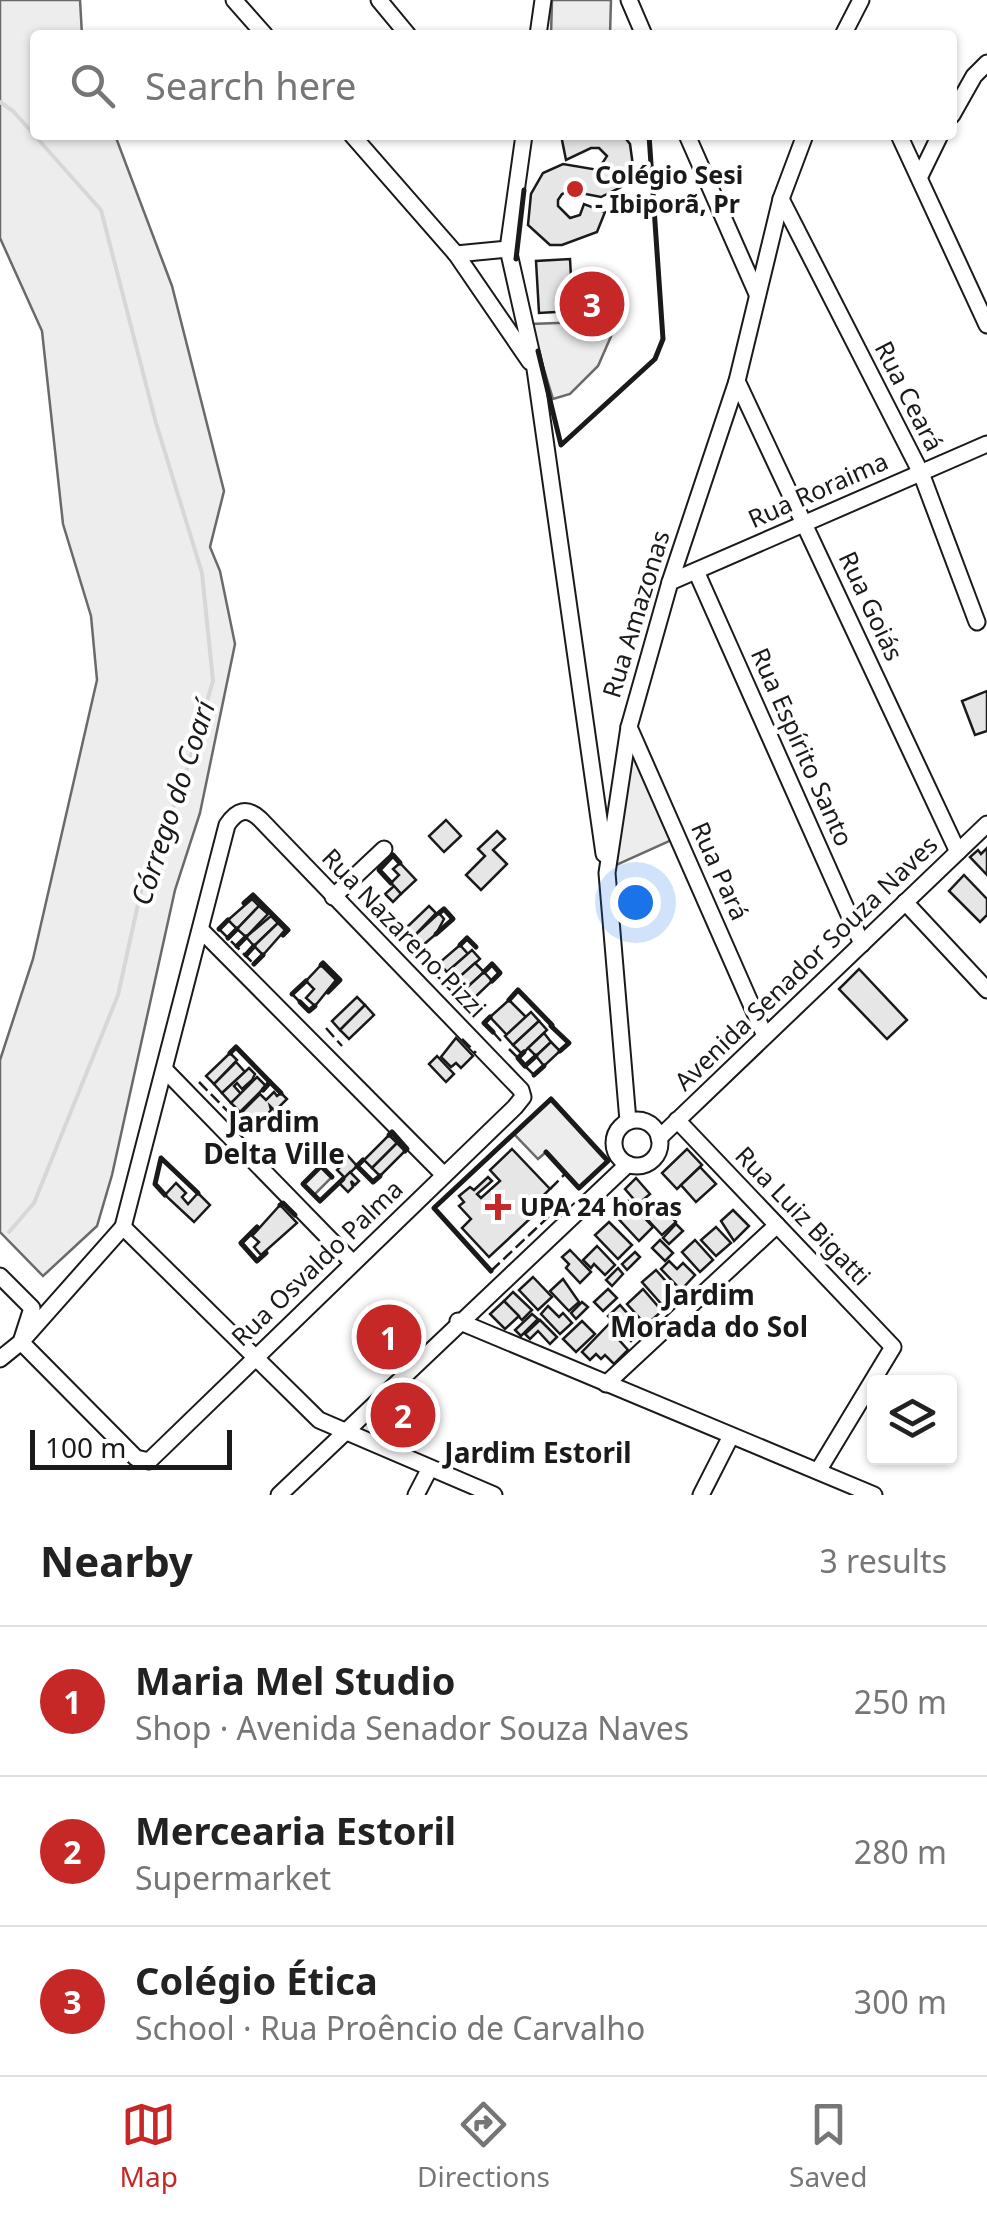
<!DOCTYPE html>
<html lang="en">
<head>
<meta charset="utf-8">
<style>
  :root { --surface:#fff; --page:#f2f2f2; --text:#222; --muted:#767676; --line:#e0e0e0; --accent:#c62828 }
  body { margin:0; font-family:"Noto Sans",sans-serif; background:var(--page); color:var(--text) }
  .controls { position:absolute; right:30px; bottom:30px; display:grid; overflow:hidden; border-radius:10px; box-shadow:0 2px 8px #0004 }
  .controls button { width:90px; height:90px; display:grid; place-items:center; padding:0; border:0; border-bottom:2px solid var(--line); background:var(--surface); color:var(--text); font:50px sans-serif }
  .scale { position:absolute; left:30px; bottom:25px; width:202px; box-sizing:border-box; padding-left:10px; border:5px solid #1a1a1a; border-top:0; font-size:28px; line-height:35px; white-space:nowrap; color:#1a1a1a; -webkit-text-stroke:8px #fff; paint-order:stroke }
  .you { position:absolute; left:635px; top:902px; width:35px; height:35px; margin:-25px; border:8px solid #fff; border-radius:50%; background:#1a73e8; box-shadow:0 0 0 15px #1a73e833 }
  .badge { display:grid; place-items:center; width:65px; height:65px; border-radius:50%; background:var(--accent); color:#fff; font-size:32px; font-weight:700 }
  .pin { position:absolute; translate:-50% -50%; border:5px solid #fff; box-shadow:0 2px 10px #0006 }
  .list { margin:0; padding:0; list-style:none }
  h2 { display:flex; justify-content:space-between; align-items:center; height:130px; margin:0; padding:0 40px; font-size:42px }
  h2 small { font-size:32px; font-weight:400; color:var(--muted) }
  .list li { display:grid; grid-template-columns:65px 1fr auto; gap:30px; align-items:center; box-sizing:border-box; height:150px; padding:0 40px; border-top:2px solid var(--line) }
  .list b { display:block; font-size:38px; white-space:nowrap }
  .list p { margin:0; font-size:32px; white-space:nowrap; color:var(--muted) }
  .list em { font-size:32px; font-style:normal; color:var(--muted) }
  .icon { flex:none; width:55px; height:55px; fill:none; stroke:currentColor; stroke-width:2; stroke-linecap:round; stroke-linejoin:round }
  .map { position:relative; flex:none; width:987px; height:1495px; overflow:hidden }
  .search { position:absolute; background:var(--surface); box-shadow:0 2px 8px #0004; left:30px; right:30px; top:30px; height:110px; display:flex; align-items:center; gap:25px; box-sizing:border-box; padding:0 35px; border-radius:10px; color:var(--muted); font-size:38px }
  .sheet { height:580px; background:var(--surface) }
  nav { display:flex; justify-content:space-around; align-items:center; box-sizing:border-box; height:140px; border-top:2px solid var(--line); background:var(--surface); font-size:28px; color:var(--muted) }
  nav a { display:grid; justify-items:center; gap:5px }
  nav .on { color:var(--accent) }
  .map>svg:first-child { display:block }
  .built { fill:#ededed; stroke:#6a6a6a; stroke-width:2.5 }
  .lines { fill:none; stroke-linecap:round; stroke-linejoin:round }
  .stream { stroke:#d7d7d7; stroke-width:4 }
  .building { fill:#e6e6e6; stroke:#1a1a1a; stroke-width:2.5 }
  .minor-casing { stroke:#1a1a1a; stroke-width:19 }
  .minor { stroke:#fff; stroke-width:15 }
  .fence { stroke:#1a1a1a; stroke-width:2.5; stroke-dasharray:12 5; stroke-linecap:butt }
  .wall { stroke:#1a1a1a; stroke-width:5 }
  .poi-dot { fill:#c62828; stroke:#fff; stroke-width:4 }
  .labels { text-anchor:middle; stroke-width:8; stroke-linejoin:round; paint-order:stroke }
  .poi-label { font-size:25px; font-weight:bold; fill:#1a1a1a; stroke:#fff; text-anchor:start }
  .street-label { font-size:25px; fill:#1a1a1a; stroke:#fff }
  .water-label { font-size:28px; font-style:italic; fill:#1a1a1a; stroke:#fff }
  .neighbourhood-label { font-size:28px; font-weight:bold; fill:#1a1a1a; stroke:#fff }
</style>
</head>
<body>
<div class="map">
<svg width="987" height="1495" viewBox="0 0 987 1495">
  <rect width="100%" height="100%" fill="#fff"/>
  <g class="built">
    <polygon points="0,0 80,0 82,35 35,35 35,135 115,135 172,286 224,491 210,547 220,571 235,644 200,813 175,890 112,1175 97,1226 43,1276 0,1232 0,1060 33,959 97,680 91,616 63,524 42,331 0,238"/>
    <polygon points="552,0 611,0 610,35 551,35"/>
    <polygon points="613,321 616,325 598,366 570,394 553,399 530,324"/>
    <polygon points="632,748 674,839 612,867"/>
    <polygon points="551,1099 608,1161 579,1188 546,1152 538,1159 514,1134"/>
    <polygon points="321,1166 332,1177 314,1195 303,1184"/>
  </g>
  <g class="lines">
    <polyline class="stream" points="0,102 13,111 101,210 156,423 202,573 213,681 182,785 142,886 118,995 34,1203 9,1232"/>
  </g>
  <g class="building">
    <polygon points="561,135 623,135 630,144 633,166 621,187 601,197 570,191 562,194 558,200 558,206 570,218 580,215 584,204 605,212 597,232 562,245 550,245 528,225 531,194 543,173 563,164 598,170 607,156 599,148 591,148 566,160"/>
    <polygon points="570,259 573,311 539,313 536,261"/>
    <polygon points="987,691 987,731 975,735 962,701"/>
    <polygon points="446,820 461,836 444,852 429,836"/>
    <polygon points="497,831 505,839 493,850 507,864 481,890 466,875 485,856 478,849"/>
    <polygon points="987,848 987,875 970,857 978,850 981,854"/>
    <polygon points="400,863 416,880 401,894 391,883 399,875 393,869"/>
    <polygon points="964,875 987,899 987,915 980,922 949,891"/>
    <polygon points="394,886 401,894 393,902 385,894"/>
    <polygon points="252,899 259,906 237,929 228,920"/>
    <polygon points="259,906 268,914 246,937 237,929"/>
    <polygon points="429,906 436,913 413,937 406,928"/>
    <polygon points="439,913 444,919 436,934 422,946 413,937"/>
    <polygon points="271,916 278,923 254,946 246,937"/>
    <polygon points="278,923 285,930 263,955 254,946"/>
    <polygon points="460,945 468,954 447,972 439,963"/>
    <polygon points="472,950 480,959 455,981 447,972"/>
    <polygon points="475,963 484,972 463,991 455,981"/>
    <polygon points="321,965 336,980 315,1006 306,998 314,989 306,981"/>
    <polygon points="859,969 907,1020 887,1039 839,989"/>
    <polygon points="484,972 492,981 472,1000 463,991"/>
    <polygon points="357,997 365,1005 340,1030 332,1021"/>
    <polygon points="509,1000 526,1017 507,1035 490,1017"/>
    <polygon points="365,1005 374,1015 349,1039 340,1030"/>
    <polygon points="531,1012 539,1021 513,1045 505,1036"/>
    <polygon points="539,1021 547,1030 522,1054 513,1045"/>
    <polygon points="544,1033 551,1042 536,1056 528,1048"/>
    <polygon points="456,1038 473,1056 461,1068 456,1063 451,1067 441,1057"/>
    <polygon points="551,1042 560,1051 544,1066 536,1056"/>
    <polygon points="230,1053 237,1060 214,1084 206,1076"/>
    <polygon points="437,1056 454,1074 446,1082 429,1064"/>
    <polygon points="236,1062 245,1072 222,1093 214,1084"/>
    <polygon points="249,1068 255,1074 252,1080 242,1089 237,1083 234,1086 241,1094 231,1103 222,1093"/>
    <polygon points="257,1077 266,1086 240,1112 231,1103"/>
    <polygon points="274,1092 277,1096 281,1093 287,1099 275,1111 270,1106 271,1110 256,1128 241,1113 260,1094 266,1100"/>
    <polygon points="389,1135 397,1143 372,1168 364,1160"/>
    <polygon points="397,1143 405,1151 380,1176 372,1168"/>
    <polygon points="340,1147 357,1166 345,1178 337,1170 344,1163 334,1153"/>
    <polygon points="512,1149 550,1189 528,1210 533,1216 489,1257 462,1228 471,1219 459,1206 464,1202 459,1196 470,1187 474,1190 488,1177 492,1181 477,1194 481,1198 500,1181 490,1170"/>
    <polygon points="687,1149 702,1165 677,1189 662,1173"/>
    <polygon points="700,1167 716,1184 696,1202 681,1185"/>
    <polygon points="350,1172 359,1181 355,1185 351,1181 353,1187 348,1192 339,1183"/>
    <polygon points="636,1178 650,1194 638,1204 625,1189"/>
    <polygon points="176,1183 186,1193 182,1197 188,1204 198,1193 210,1205 194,1222 165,1195"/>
    <polygon points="628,1201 653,1227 639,1241 614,1214"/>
    <polygon points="280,1205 297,1223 261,1255 254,1247 259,1242 252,1236"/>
    <polygon points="662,1207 676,1222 662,1235 648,1220"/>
    <polygon points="733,1210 749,1226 734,1241 721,1221"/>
    <polygon points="609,1222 632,1245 618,1259 595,1235"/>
    <polygon points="676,1224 683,1231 669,1244 663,1238"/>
    <polygon points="716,1227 731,1243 716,1256 701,1240"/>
    <polygon points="660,1240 673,1253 665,1261 652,1248"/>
    <polygon points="695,1240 713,1260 700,1272 682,1252"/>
    <polygon points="597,1246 615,1265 605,1275 594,1264 591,1268 583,1260"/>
    <polygon points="570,1250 591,1272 580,1283 566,1268 569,1264 562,1257"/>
    <polygon points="635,1252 640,1257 627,1270 622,1264"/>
    <polygon points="669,1261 677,1269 683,1263 695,1275 681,1290 661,1269"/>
    <polygon points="618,1268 623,1274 612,1286 606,1280"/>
    <polygon points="656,1270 677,1294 664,1307 642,1282"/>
    <polygon points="533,1277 552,1297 538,1310 519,1290"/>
    <polygon points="563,1279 579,1302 569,1311 550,1291"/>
    <polygon points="608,1289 617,1298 603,1311 594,1302"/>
    <polygon points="643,1289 662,1311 646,1325 627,1304"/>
    <polygon points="513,1292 532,1310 522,1320 504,1301"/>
    <polygon points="504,1301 519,1316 505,1329 490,1314"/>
    <polygon points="582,1302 588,1307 576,1319 571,1313"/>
    <polygon points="620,1305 642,1330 631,1341 608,1316"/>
    <polygon points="548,1306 559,1317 563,1313 572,1323 560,1334 541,1314"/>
    <polygon points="532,1314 538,1319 521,1336 515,1330"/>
    <polygon points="379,1319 399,1340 377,1361 356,1340"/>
    <polygon points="540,1320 557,1337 550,1344 538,1331 530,1339 525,1334"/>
    <polygon points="582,1321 595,1334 576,1352 563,1339"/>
    <polygon points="609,1324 623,1338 620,1341 628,1350 614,1364 605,1355 601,1359 596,1354 590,1360 582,1352"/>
  </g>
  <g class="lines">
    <defs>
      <g id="minor">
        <polyline points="234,0 265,35"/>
        <polyline points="379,0 408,35"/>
        <polyline points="629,0 644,35"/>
        <polyline points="538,35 543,0"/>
        <polyline points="843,35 861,0"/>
        <polyline points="952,115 974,76 987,63"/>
        <polyline points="352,135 456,254 530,362"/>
        <polyline points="524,135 508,249 535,369 604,854"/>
        <polyline points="687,135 757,294"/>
        <polyline points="899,135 987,325"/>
        <polyline points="920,176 940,135"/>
        <polyline points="781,199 921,473 977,622"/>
        <polyline points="456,254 508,249"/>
        <polyline points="737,381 958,852"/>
        <polyline points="696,571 862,944"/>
        <polyline points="670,582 987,444"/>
        <polyline points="629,727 765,1036"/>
        <polyline points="333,897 384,849"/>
        <polyline points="905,902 987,990"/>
        <polyline points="202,931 444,1175"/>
        <polyline points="166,1071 353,1263"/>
        <polyline points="677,1120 893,1347 818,1471"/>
        <circle cx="637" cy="1143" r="23"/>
        <polyline points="628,1121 607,873 629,727 670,582 737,381 781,199 805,135"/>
        <polyline points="659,1138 987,824"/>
        <polyline points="123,1227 319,1420 494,1495"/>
        <path d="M0 1276 32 1308 21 1342 136 1458 149 1461 515 1107 523 1097 521 1090 260 819C247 807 237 810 227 825L123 1227 21 1342 0 1359"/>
        <polyline points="458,1321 874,1495"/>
        <polyline points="606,1384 777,1225"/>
        <polyline points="279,1495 628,1164"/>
        <polyline points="416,1495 430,1468"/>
        <polyline points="701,1495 731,1436"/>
      </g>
    </defs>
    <use href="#minor" class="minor-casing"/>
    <use href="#minor" class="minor"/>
    <g class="fence">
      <polyline points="219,929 254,964"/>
      <polyline points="399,935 403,940"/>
      <polyline points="406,944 411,949"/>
      <polyline points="432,970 465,1006"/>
      <polyline points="292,994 300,1002"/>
      <polyline points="326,1028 342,1046"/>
      <polyline points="493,1032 501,1041"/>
      <polyline points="462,1039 476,1053"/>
      <polyline points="509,1049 518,1058"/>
      <polyline points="525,1066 534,1075"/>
      <polyline points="199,1082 250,1134"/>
      <polyline points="550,1189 566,1173"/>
      <polyline points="491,1271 562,1204"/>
    </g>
    <g class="wall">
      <polyline points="516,259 524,190"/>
      <polyline points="538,351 561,445 655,359 663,339 649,135"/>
      <polyline points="391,883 379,870 393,855 400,863"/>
      <polyline points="244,903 253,895 288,930 283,935"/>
      <polyline points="219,929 228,920"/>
      <polyline points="436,934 453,919 444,909 439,913"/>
      <polyline points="228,938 237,929"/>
      <polyline points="460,945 467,938 476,947"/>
      <polyline points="237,946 246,937"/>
      <polyline points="415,953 422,946"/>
      <polyline points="246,955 254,946"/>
      <polyline points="254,964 263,955"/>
      <polyline points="321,965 323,963 340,980 328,992"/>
      <polyline points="484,972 492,964 500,973 492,981"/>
      <polyline points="292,994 306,981"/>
      <polyline points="509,1000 518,990 552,1025"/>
      <polyline points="300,1002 309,1011 315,1006"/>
      <polyline points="490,1017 484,1023 493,1032"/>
      <polyline points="551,1026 569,1043 560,1051"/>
      <polyline points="524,1052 518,1058 525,1066 536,1056"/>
      <polyline points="230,1053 236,1047 270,1082"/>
      <polyline points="534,1075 544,1066"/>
      <polyline points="263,1090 270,1082 281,1093"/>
      <polyline points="389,1135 392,1132 407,1149 405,1151"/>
      <polyline points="334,1153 303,1184 320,1201 343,1179"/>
      <polyline points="363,1160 357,1166 373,1182 380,1176"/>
      <polyline points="321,1166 332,1177"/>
      <polyline points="165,1195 155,1184 161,1158 198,1193"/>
      <polyline points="280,1205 283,1203 295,1215"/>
      <polyline points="257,1227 241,1243 257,1261 266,1253"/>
      <polyline points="491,1271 434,1208 551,1099 608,1161 579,1188 546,1152"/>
    </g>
  </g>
  <g class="poi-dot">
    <circle cx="575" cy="189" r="10"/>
    <path d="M493 1192h10v10h10v10h-10v10h-10v-10h-10v-10h10z"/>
  </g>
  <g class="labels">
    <g class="poi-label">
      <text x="595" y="184">Colégio Sesi<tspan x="595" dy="29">- Ibiporã, Pr</tspan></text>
      <text x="520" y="1216">UPA 24 horas</text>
    </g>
    <g class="street-label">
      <text transform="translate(909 396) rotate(63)" y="9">Rua Ceará</text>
      <text transform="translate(818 490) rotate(-24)" y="9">Rua Roraima</text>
      <text transform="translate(871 606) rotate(65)" y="9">Rua Goiás</text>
      <text transform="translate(636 614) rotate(-73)" y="9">Rua Amazonas</text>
      <text transform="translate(802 747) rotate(66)" y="9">Rua Espírito Santo</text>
      <text transform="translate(720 871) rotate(66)" y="9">Rua Pará</text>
      <text transform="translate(404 933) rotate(46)" y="9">Rua Nazareno Pizzi</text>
      <text transform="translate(806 963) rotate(-44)" y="9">Avenida Senador Souza Naves</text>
      <text transform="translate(803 1216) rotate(46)" y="9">Rua Luiz Bigatti</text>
      <text transform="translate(317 1263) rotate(-44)" y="9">Rua Osvaldo Palma</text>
    </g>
    <g class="water-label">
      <text transform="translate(173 803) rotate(-72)" y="10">Córrego do Coarí</text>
    </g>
    <g class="neighbourhood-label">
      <text x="274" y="1132">Jardim<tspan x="274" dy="32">Delta Ville</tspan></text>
      <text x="709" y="1305">Jardim<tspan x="709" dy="32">Morada do Sol</tspan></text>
      <text x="538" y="1463">Jardim Estoril</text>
    </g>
  </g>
</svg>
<div class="controls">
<button><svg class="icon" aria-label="layers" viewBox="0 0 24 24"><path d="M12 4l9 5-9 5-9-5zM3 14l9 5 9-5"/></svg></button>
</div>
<div class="scale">100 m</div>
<div class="you"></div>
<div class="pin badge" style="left:389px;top:1337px">1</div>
<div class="pin badge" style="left:403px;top:1415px">2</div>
<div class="pin badge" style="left:592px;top:304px">3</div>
<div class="search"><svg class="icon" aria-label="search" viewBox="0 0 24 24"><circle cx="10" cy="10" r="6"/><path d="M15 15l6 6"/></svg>Search here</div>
</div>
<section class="sheet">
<h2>Nearby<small>3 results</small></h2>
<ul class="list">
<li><span class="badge">1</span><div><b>Maria Mel Studio</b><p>Shop · Avenida Senador Souza Naves</p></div><em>250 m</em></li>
<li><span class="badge">2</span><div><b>Mercearia Estoril</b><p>Supermarket</p></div><em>280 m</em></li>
<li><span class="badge">3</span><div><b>Colégio Ética</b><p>School · Rua Proêncio de Carvalho</p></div><em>300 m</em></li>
</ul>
</section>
<nav>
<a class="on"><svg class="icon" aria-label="map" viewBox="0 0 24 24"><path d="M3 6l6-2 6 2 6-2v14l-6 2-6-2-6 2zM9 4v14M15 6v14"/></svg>Map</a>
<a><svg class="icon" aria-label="directions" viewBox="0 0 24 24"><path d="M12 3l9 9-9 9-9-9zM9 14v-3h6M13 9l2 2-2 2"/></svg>Directions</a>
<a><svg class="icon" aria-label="saved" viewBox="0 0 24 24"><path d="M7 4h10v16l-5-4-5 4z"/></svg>Saved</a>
</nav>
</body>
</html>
